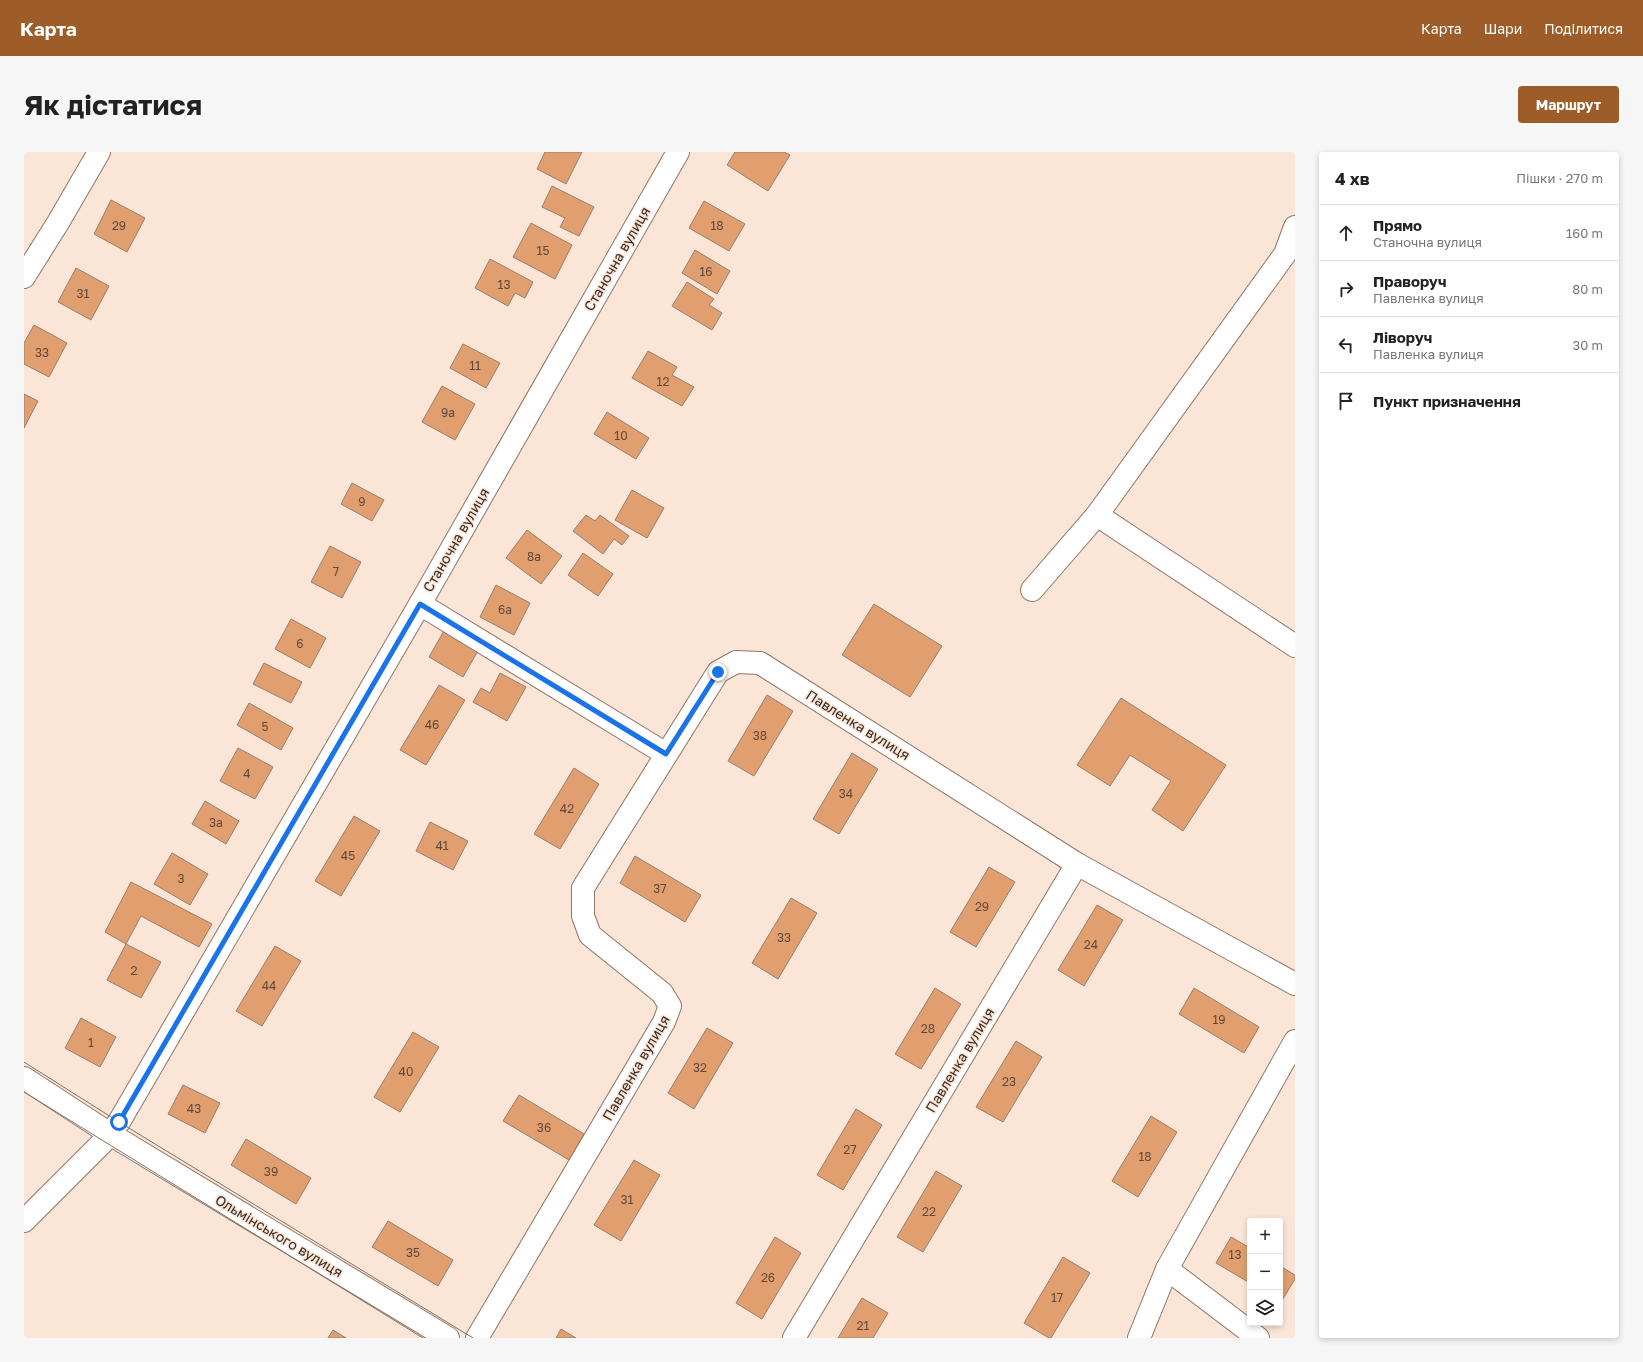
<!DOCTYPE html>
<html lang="uk">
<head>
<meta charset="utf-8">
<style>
  :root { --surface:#fff; --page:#f6f6f6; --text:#222; --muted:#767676; --line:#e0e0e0; --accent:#9d5c28 }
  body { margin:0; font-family:"Golos Text",sans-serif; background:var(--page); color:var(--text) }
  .controls { position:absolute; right:12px; bottom:12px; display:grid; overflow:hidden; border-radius:4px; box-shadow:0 2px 6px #0003 }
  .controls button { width:36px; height:36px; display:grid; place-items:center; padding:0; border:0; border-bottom:1px solid var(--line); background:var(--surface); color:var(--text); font:20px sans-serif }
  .stop { position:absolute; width:12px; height:12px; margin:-9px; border:3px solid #1a73e8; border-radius:50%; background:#fff }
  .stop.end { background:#1a73e8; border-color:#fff; box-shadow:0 1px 4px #0008 }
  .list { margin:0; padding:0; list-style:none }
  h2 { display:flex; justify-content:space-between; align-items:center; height:52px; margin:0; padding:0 16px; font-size:17px }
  h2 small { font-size:13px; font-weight:400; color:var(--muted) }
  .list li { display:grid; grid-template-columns:26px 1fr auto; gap:12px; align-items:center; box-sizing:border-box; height:56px; padding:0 16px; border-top:1px solid var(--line) }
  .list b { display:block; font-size:15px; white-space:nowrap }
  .list p { margin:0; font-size:13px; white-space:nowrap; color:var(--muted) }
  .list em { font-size:13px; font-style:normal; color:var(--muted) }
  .icon { flex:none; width:22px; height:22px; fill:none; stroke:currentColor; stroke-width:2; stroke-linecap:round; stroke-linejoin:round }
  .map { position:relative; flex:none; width:1271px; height:1186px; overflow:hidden; border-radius:4px }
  header { display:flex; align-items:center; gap:24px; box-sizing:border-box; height:56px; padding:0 20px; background:var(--accent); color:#fff }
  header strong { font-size:19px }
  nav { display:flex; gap:22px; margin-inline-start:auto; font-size:14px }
  .intro { display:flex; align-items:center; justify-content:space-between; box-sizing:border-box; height:96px; padding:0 24px }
  h1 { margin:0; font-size:28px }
  .button { padding:10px 18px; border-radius:4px; background:var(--accent); color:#fff; font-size:14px; font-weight:700 }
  main { display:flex; gap:24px; padding:0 24px }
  aside { flex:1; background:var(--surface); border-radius:4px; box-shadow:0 2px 6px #0003 }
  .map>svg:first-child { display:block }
  .building { fill:#e19f70; stroke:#977e6d }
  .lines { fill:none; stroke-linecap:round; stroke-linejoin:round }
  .minor-casing { stroke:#8f7665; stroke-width:24 }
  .minor { stroke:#fff; stroke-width:22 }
  .tram { stroke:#807267; stroke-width:1 }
  .route { stroke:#1a73e8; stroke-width:5 }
  .labels { text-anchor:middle; stroke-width:3; stroke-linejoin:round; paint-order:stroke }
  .number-label { font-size:12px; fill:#614937 }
  .street-label { font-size:14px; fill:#362c24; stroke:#fbe5d6 }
</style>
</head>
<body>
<header>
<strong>Карта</strong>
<nav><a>Карта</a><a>Шари</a><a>Поділитися</a></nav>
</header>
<div class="intro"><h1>Як дістатися</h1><a class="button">Маршрут</a></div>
<main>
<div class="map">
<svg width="1271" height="1186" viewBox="0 0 1271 1186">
  <rect width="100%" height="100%" fill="#fbe5d6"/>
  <g class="building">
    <polygon points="521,0 558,0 542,32 513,17"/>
    <polygon points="711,0 760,0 766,3 744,39 703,13"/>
    <polygon points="528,34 570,55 555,84 536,75 541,66 518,55"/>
    <polygon points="87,48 121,66 103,100 70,82"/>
    <polygon points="680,49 721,72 705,99 665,76"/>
    <polygon points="507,71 548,93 531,127 489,105"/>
    <polygon points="671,98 706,119 693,142 658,121"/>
    <polygon points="466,107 509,130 501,146 491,141 484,154 451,136"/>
    <polygon points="52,116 85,134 67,168 34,150"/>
    <polygon points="663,130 690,147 685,153 698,161 688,178 648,154"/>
    <polygon points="10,173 43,191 25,225 0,212 0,191"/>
    <polygon points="439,192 476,211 462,236 426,216"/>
    <polygon points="624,199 653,215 648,223 670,235 658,254 608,226"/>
    <polygon points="418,234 451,252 431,288 398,270"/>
    <polygon points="0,242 14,249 0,276"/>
    <polygon points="583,260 625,286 612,307 570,282"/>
    <polygon points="328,331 360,348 348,369 317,352"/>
    <polygon points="608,338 640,356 623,386 591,368"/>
    <polygon points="562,363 571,369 576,363 605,384 598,393 590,387 579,402 549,379"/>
    <polygon points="503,378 538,404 517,432 482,406"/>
    <polygon points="306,394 337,410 318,446 287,430"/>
    <polygon points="559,401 589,422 574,444 544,423"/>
    <polygon points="472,433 506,451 490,483 456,465"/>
    <polygon points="850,452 918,494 886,545 818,503"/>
    <polygon points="267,467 302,486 286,516 251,497"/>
    <polygon points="421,477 455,497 439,525 405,505"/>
    <polygon points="240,511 278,530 267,551 229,532"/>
    <polygon points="476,521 502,535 483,569 449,550 457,536 466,541"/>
    <polygon points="415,533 441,548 402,613 376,598"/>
    <polygon points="743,543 769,559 730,624 704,609"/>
    <polygon points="1097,546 1202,613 1159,679 1128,658 1147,629 1106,603 1086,634 1053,613"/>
    <polygon points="225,551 269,576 257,598 213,573"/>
    <polygon points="214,596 249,615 231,647 196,629"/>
    <polygon points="828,601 854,617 815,682 789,667"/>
    <polygon points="550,616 575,632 536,697 510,682"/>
    <polygon points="181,649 215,669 202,692 168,672"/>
    <polygon points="330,664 356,679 317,744 291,729"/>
    <polygon points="406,670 444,689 429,718 392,699"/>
    <polygon points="148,701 184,722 166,753 130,732"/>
    <polygon points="611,704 677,743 661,770 596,731"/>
    <polygon points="965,715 991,730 952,795 926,780"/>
    <polygon points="107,730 188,772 175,795 117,764 102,792 81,780"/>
    <polygon points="767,746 793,761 754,827 728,811"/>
    <polygon points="1073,753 1099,768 1060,834 1034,818"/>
    <polygon points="102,792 137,810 117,846 83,828"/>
    <polygon points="251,794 277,809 238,874 212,859"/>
    <polygon points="911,836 937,852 897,917 871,902"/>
    <polygon points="1170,836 1235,875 1220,901 1155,862"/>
    <polygon points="57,866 92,885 76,915 41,896"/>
    <polygon points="683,876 709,891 670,957 644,941"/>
    <polygon points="389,880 415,895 376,960 350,945"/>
    <polygon points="992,889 1018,905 979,970 952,955"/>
    <polygon points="159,933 196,951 181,981 144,962"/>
    <polygon points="495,943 560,982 545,1008 479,969"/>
    <polygon points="832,957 858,973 819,1038 793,1023"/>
    <polygon points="1127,964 1153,980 1114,1045 1088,1029"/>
    <polygon points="222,987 287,1026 272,1052 207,1013"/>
    <polygon points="610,1008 636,1023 597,1089 570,1073"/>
    <polygon points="912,1019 938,1034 899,1100 873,1085"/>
    <polygon points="364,1069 429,1108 414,1134 348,1095"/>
    <polygon points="751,1085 777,1101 738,1167 712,1151"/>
    <polygon points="1207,1085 1226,1096 1226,1131 1192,1111"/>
    <polygon points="1039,1105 1066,1121 1027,1186 1025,1186 1000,1171"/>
    <polygon points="1256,1114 1271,1123 1271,1127 1257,1150"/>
    <polygon points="838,1146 864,1161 849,1186 814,1186"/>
    <polygon points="537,1177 552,1186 532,1186"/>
    <polygon points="309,1178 322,1186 304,1186"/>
  </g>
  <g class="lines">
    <defs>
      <g id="minor">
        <polyline points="0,125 35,69 75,0"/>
        <polyline points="1073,363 1271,494"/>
        <polyline points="1008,438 1073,363 1261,102 1271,75"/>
        <polyline points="396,452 642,602"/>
        <polyline points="0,926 86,982 424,1186"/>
        <polyline points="0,1069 79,990 95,970 396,452 654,0"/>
        <polyline points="1143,1117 1234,1186"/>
        <polyline points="453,1186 640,870 646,854 638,841 566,783 559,764 559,736 694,520 712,510 736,511 1053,712 1271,832"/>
        <polyline points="770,1186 1053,712"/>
        <polyline points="1115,1186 1143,1117 1271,889"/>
      </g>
    </defs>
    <use href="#minor" class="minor-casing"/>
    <use href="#minor" class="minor"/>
    <g class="tram">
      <polyline points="0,910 95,970 449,1186"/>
      <polyline points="0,940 399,1186"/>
    </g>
  </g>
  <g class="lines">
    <polyline class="route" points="95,970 396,452 642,602 694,520"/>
  </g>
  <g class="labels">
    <g class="number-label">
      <text x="95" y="78">29</text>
      <text x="693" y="78">18</text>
      <text x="519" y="103">15</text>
      <text x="682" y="124">16</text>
      <text x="480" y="137">13</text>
      <text x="59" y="146">31</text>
      <text x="18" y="205">33</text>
      <text x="451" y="218">11</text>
      <text x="639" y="234">12</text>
      <text x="424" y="265">9а</text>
      <text x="597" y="288">10</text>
      <text x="338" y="354">9</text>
      <text x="510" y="409">8а</text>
      <text x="312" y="424">7</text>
      <text x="481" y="462">6а</text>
      <text x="276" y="496">6</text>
      <text x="408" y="577">46</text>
      <text x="241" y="579">5</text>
      <text x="736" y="588">38</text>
      <text x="223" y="626">4</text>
      <text x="822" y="646">34</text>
      <text x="543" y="661">42</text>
      <text x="192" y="675">3а</text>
      <text x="418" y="698">41</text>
      <text x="324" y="708">45</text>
      <text x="157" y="731">3</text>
      <text x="636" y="741">37</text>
      <text x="958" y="759">29</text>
      <text x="760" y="790">33</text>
      <text x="1067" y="797">24</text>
      <text x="110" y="823">2</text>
      <text x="245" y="838">44</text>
      <text x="1195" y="872">19</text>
      <text x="904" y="881">28</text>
      <text x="67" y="895">1</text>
      <text x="676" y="920">32</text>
      <text x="382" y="924">40</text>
      <text x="985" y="934">23</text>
      <text x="170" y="961">43</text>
      <text x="520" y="980">36</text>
      <text x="826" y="1002">27</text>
      <text x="1121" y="1009">18</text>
      <text x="247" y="1024">39</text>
      <text x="603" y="1052">31</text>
      <text x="905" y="1064">22</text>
      <text x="389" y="1105">35</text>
      <text x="1211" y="1107">13</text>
      <text x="744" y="1130">26</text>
      <text x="1033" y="1150">17</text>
      <text x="839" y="1178">21</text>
    </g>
    <g class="street-label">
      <text transform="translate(593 107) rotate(-60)" y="5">Станочна вулиця</text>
      <text transform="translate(432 388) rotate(-60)" y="5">Станочна вулиця</text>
      <text transform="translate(834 573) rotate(32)" y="5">Павленка вулиця</text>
      <text transform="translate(936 908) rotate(-59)" y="5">Павленка вулиця</text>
      <text transform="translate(612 916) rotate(-60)" y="5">Павленка вулиця</text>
      <text transform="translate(255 1084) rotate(31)" y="5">Ольмінського вулиця</text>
    </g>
  </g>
</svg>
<div class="controls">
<button>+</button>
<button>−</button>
<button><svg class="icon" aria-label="layers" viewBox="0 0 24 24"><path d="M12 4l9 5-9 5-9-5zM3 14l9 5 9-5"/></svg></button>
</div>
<div class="stop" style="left:95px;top:970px"></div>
<div class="stop end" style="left:694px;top:520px"></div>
</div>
<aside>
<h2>4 хв<small>Пішки · 270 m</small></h2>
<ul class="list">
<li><svg class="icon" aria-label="ahead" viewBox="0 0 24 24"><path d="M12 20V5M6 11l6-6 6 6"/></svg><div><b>Прямо</b><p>Станочна вулиця</p></div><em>160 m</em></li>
<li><svg class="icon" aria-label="right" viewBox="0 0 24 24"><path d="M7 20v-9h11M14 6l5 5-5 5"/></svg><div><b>Праворуч</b><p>Павленка вулиця</p></div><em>80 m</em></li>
<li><svg class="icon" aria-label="left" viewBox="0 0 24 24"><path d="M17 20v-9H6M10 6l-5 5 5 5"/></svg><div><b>Ліворуч</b><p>Павленка вулиця</p></div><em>30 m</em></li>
<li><svg class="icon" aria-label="arrive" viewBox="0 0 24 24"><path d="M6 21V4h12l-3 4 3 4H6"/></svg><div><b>Пункт призначення</b></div></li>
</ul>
</aside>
</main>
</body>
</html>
